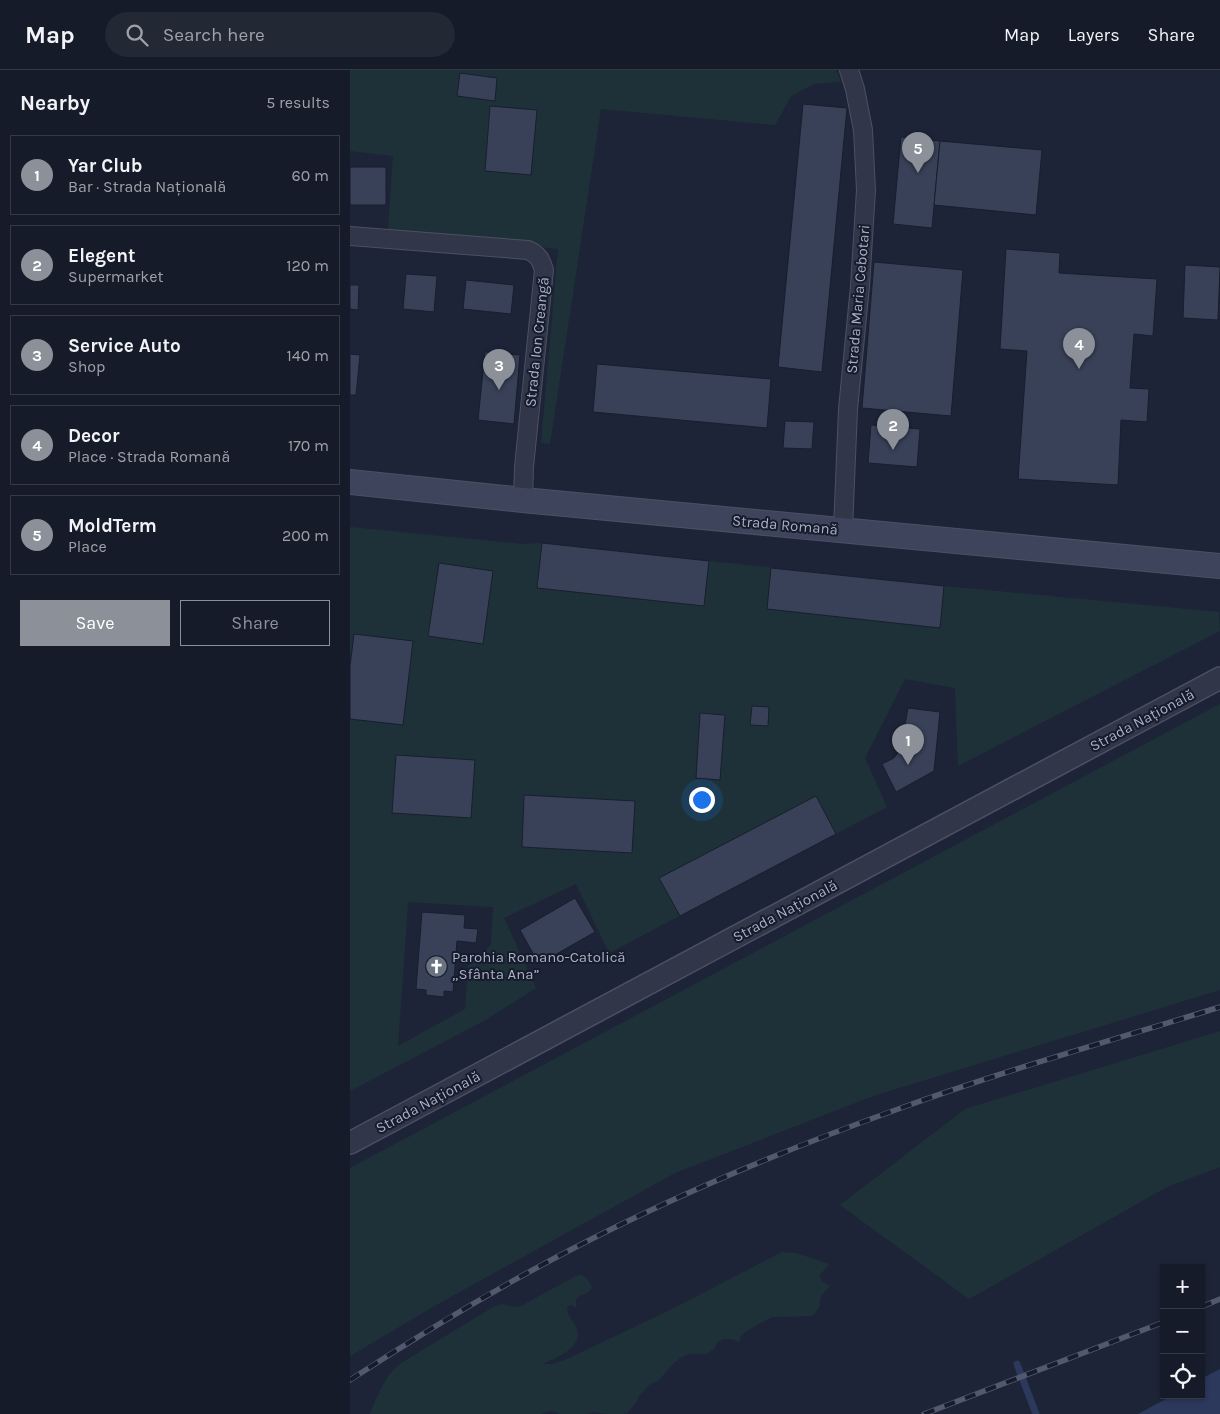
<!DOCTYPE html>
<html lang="en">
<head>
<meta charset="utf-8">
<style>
  :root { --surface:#161b29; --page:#232835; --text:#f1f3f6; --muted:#9ea1a8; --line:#353946; --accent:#8c9099 }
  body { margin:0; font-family:Karla,sans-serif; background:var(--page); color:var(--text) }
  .controls { position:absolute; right:15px; bottom:15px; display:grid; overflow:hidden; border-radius:0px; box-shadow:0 1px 4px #0004 }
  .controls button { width:45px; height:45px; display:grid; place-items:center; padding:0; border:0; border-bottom:1px solid var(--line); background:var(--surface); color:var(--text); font:25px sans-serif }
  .you { position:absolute; left:351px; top:729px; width:18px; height:18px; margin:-12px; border:4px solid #fff; border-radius:50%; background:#1a73e8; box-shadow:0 0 0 8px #1a73e833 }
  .badge { display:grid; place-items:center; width:32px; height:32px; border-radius:50%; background:var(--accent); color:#fff; font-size:16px; font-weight:700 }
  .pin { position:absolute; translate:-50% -41px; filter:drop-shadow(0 1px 2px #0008) }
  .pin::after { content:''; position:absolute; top:26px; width:18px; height:15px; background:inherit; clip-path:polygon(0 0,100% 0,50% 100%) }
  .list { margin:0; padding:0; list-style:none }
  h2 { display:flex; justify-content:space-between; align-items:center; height:65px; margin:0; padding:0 20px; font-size:21px }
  h2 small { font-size:16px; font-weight:400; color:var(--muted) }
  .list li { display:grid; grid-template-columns:32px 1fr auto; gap:15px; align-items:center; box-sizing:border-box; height:80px; margin:0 10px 10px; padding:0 10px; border:1px solid var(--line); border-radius:0px }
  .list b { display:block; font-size:19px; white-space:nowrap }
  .list p { margin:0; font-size:16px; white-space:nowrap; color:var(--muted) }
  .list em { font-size:16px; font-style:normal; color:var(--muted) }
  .actions { display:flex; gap:10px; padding:15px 20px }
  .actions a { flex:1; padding:11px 0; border:1px solid var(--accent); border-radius:0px; text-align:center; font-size:18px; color:var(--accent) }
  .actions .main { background:var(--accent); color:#fff }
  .icon { flex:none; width:28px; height:28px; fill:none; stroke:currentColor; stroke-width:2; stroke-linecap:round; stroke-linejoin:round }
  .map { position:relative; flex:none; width:870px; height:1344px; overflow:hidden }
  header { display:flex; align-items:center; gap:30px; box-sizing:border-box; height:70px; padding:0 25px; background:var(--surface); border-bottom:1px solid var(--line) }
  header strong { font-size:24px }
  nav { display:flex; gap:28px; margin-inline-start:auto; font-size:18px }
  .search { width:350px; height:45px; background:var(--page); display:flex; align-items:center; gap:12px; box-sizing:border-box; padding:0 18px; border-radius:28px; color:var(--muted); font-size:19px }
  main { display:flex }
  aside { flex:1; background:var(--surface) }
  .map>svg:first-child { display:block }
  .green { fill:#1f3138; fill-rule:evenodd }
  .water { fill:#2c385c }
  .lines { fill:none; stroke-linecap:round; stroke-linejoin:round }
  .stream { stroke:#2c385c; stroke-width:7 }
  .building { fill:#394158; stroke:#181e2e }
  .minor-casing { stroke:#4b5163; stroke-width:20 }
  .tertiary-casing { stroke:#4b5163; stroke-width:24 }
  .secondary-casing { stroke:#4b5163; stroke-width:26 }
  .minor { stroke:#313748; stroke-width:18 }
  .tertiary { stroke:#313748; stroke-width:21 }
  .secondary { stroke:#3e445b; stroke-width:24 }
  .rail-casing { stroke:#52596f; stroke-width:5.5 }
  .rail { stroke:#161c2c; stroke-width:4; stroke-dasharray:11; stroke-linecap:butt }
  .labels { text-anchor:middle; stroke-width:4; stroke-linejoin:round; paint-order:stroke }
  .street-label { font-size:15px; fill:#aab0c5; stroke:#161c2c }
  .poi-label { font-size:15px; fill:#aab0c5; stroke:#161c2c; text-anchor:start }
</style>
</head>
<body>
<header>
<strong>Map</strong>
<div class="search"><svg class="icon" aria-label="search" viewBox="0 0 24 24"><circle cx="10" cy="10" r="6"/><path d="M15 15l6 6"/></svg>Search here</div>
<nav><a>Map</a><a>Layers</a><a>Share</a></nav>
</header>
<main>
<aside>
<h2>Nearby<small>5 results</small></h2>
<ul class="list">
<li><span class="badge">1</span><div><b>Yar Club</b><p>Bar · Strada Națională</p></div><em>60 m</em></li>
<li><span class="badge">2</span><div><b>Elegent</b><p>Supermarket</p></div><em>120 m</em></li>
<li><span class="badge">3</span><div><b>Service Auto</b><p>Shop</p></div><em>140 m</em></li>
<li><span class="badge">4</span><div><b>Decor</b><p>Place · Strada Romană</p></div><em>170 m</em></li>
<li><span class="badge">5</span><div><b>MoldTerm</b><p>Place</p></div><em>200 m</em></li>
</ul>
<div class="actions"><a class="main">Save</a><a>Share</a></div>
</aside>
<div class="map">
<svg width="870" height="1344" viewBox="0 0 870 1344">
  <rect width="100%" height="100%" fill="#1d2437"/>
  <g class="green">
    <polygon points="0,0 486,0 491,12 464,14 441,26 425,55 251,39 200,374 191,373 208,179 38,160 43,86 0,81"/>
    <path d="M0 457 172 474 192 473 594 516 869 542 870 561 608 696 605 618 555 609 515 688 537 737 259 883 226 814 154 848 186 918 134 951 0 1021ZM58 832 143 837 141 875 118 896 115 939 48 976Z"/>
    <polygon points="870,634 870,920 523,1026 325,1103 88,1234 0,1286 0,1098"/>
    <polygon points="870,961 870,1097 817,1117 619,1229 490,1135 615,1039"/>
    <path d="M432 1182 446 1183 479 1194 470 1205 471 1211 480 1216 471 1226 469 1237 463 1246 422 1247 398 1260 391 1266 389 1272 381 1269H373L367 1273 364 1279 356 1284H339L330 1288 323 1294 308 1311 300 1314 289 1326 286 1333 277 1343 273 1344H258L243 1342 237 1344H210C203 1340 198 1341 191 1344H20C27 1327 34 1308 48 1295L143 1237 152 1234 164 1237 171 1236 226 1206 231 1205 236 1208 242 1216C241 1223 235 1224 229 1226L226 1230V1238L221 1235 217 1237C217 1247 224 1251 227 1259 233 1278 206 1288 193 1294H203L217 1289 322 1239Z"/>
  </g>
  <polygon class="water" points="870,1299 870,1344 788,1344 823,1325 851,1325 851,1309"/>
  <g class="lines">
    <polyline class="stream" points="667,1294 686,1344"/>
  </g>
  <g class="building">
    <polygon points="110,3 147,8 145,31 107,26"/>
    <polygon points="453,34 497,38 472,302 428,297"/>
    <polygon points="140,36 187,40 181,105 135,101"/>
    <polygon points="551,67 590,71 582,158 543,154"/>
    <polygon points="590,71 692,80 686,145 584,135"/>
    <rect x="0" y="97" width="36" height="38"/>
    <polygon points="656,179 710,183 709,203 807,209 803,266 784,264 780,318 799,319 797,352 771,350 768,415 668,409 677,281 650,279"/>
    <polygon points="524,192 613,200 601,346 512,338"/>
    <polygon points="835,195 870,197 868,250 833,248"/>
    <polygon points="56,204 87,206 84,242 53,239"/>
    <polygon points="116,210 164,215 161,244 113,239"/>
    <polygon points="0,215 9,215 8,240 0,239"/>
    <polygon points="135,282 170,285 164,354 128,350"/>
    <polygon points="0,284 10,285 6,325 0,325"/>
    <polygon points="247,294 421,309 417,358 243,342"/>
    <polygon points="435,351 464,352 462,379 433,378"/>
    <polygon points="521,355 570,359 567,397 518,393"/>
    <polygon points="192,473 359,491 354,536 187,518"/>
    <polygon points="89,493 143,501 133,574 78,566"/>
    <polygon points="421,498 594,516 590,558 417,539"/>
    <polygon points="4,564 63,571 53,655 0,649 0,596"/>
    <polygon points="402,636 419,637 418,656 400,655"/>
    <polygon points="558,638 590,642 584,701 546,722 532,694 544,688 551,678"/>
    <polygon points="350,643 375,645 370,710 346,708"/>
    <polygon points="46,685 125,690 121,748 42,743"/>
    <polygon points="174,725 285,731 282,783 172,777"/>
    <polygon points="466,726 486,764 330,846 309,808"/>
    <polygon points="225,828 245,862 189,894 170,860"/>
    <polygon points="72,842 115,845 114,858 128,859 126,873 107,871 103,922 94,921 94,927 76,925 76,920 66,919"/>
  </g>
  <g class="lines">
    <defs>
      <g id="minor">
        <path d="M0 166 178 180C188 184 191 190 194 200L174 397 173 430"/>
        <polyline points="493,460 498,339 510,216 516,120 513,60 505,19 499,0"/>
      </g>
      <polyline id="tertiary" points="0,1073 870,608"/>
      <polyline id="secondary" points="0,412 173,430 870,496"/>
    </defs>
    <use href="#minor" class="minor-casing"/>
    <use href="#tertiary" class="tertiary-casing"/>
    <use href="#secondary" class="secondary-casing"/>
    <use href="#minor" class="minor"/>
    <use href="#tertiary" class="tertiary"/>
    <use href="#secondary" class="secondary"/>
    <defs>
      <g id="rail">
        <polyline points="851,1237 870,1229"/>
        <path d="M0 1310C72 1263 145 1219 222 1179 328 1124 439 1078 551 1038 656 1000 763 970 870 937"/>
        <polyline points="574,1344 814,1252"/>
      </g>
    </defs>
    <use href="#rail" class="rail-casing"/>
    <use href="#rail" class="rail"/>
  </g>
  <defs>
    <symbol id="church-disc" viewBox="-11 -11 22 22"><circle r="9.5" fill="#6b7280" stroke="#161c2c"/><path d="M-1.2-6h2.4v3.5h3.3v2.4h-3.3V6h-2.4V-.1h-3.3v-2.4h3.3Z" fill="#fff"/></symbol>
  </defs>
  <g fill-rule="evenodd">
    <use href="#church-disc" x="74" y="884" width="25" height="25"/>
  </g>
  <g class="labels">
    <g class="street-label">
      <text transform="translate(508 229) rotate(-85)" y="5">Strada Maria Cebotari</text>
      <text transform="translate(187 272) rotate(-84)" y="5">Strada Ion Creangă</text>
      <text transform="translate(435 455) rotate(5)" y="5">Strada Romană</text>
      <text transform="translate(792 650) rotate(-28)" y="5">Strada Națională</text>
      <text transform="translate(435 841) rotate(-28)" y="5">Strada Națională</text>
      <text transform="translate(78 1032) rotate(-28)" y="5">Strada Națională</text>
    </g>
    <g class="poi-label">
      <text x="102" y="892">Parohia Romano-Catolică<tspan x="102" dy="17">„Sfânta Ana”</tspan></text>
    </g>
  </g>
</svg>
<div class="controls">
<button>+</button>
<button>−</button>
<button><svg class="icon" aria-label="locate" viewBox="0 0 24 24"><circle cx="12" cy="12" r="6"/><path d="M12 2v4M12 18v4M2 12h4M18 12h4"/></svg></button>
</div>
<div class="you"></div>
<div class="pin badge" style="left:558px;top:695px">1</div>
<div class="pin badge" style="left:543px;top:380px">2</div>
<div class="pin badge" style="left:149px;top:320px">3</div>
<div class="pin badge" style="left:729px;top:299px">4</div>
<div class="pin badge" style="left:568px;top:103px">5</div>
</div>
</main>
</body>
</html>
